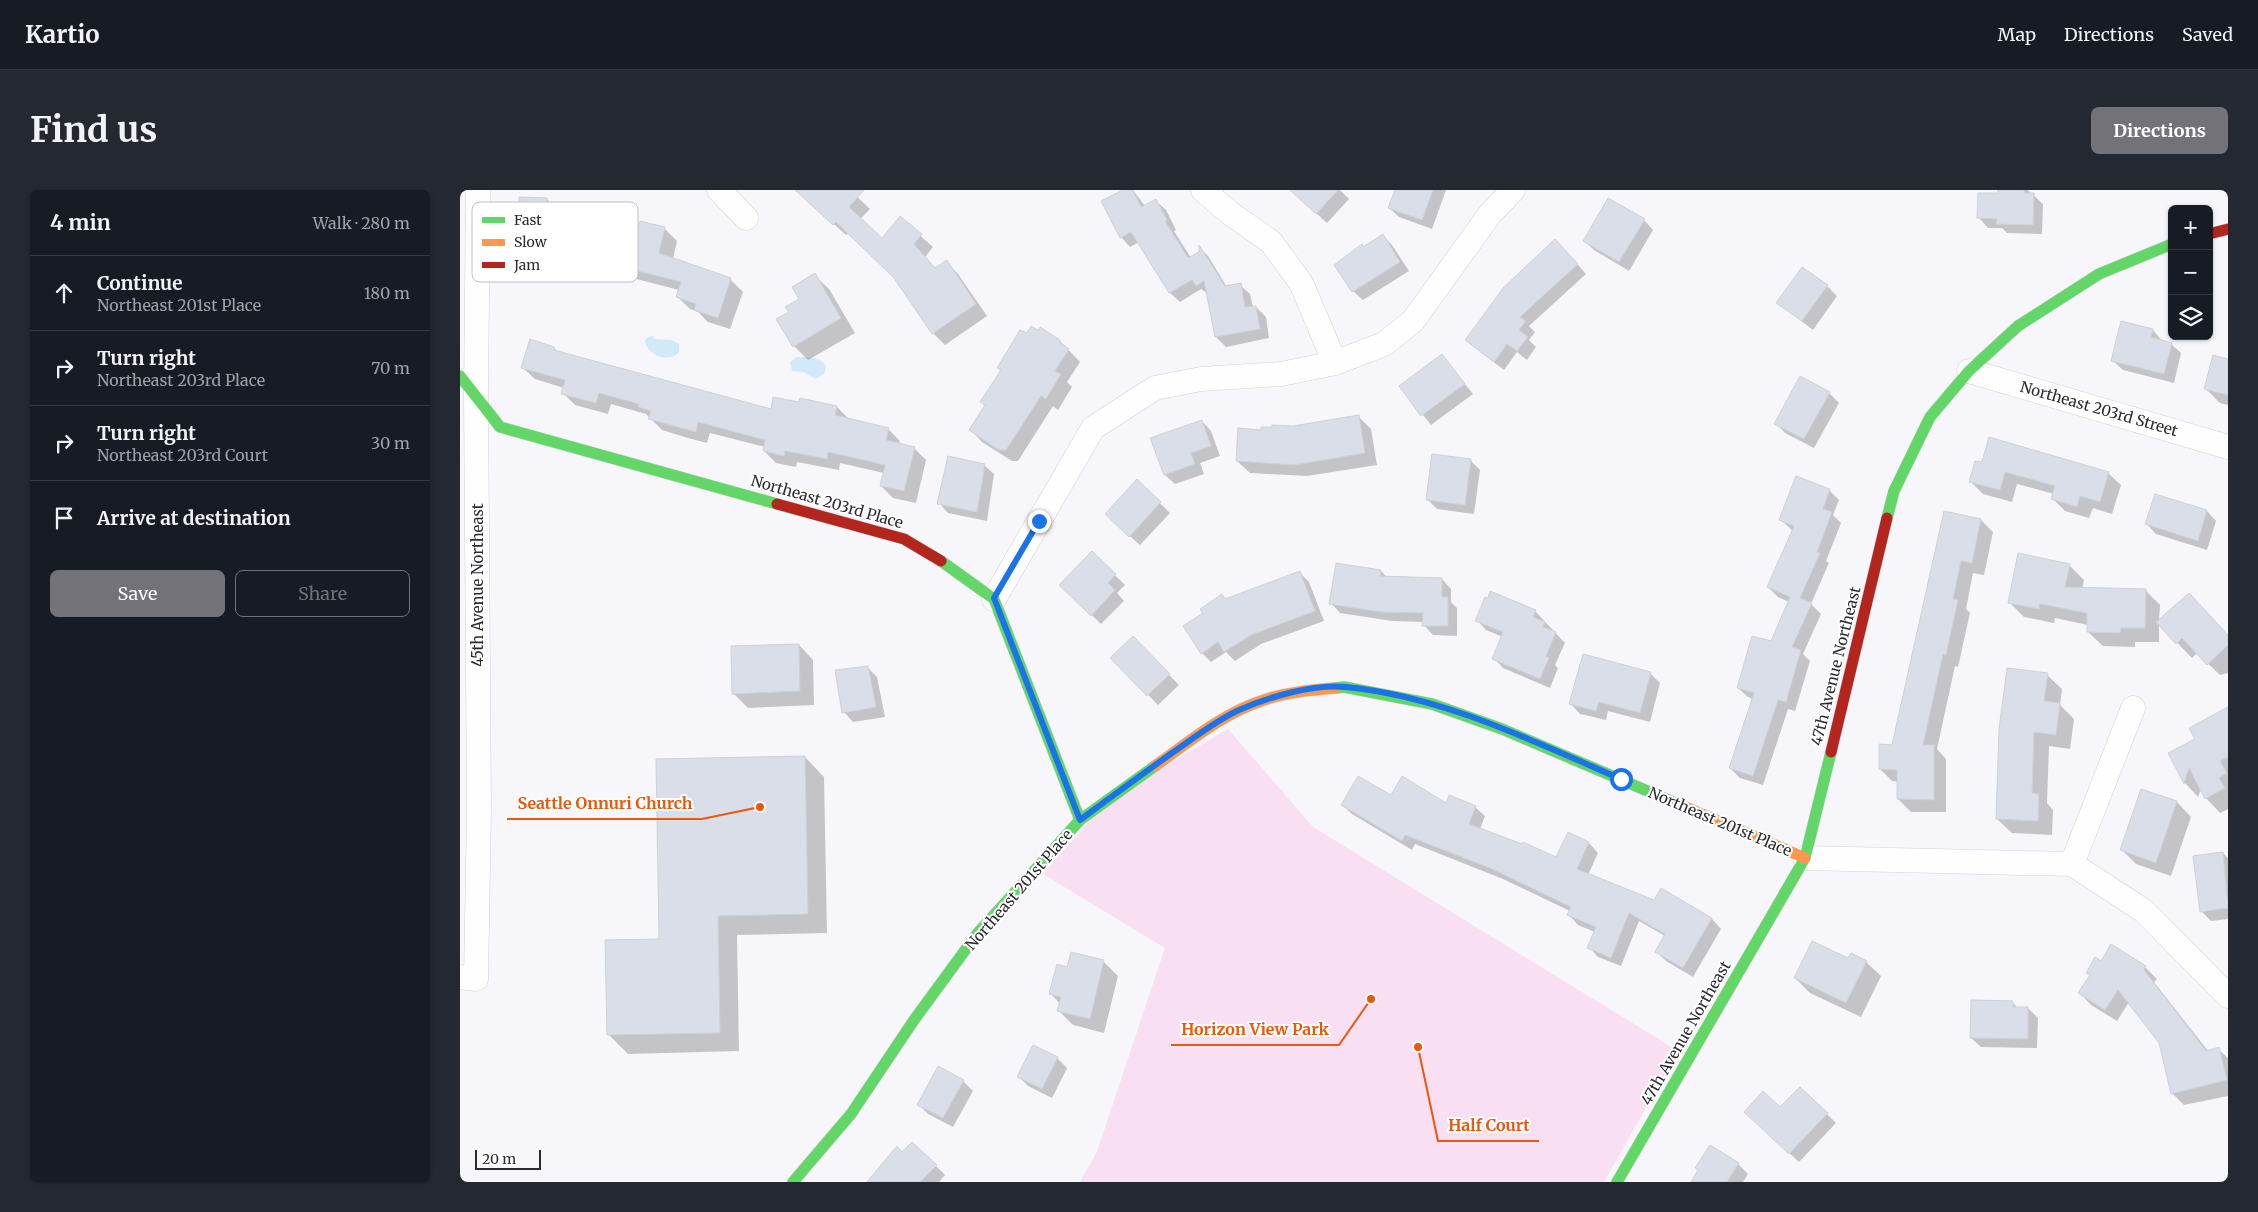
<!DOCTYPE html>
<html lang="en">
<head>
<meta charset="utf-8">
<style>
  :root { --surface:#171b24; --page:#242831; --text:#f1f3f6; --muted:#9ea1a6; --line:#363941; --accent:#737278 }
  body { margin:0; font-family:Merriweather,serif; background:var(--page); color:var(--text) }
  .controls { position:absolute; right:15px; top:15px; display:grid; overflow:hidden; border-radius:8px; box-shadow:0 1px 4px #0004 }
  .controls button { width:45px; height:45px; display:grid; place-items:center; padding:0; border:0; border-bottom:1px solid var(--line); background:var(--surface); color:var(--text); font:25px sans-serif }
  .scale { position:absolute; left:15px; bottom:12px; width:66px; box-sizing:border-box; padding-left:5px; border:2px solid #2c2b32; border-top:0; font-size:14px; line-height:18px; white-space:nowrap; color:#2c2b32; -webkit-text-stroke:4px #fff; paint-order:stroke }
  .stop { position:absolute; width:15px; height:15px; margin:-11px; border:4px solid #1a73e8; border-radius:50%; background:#fff }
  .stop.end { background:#1a73e8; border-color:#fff; box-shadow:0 1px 5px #0008 }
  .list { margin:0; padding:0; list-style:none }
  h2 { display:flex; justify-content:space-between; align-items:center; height:65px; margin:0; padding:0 20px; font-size:21px }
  h2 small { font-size:16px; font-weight:400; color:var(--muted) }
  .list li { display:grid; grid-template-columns:32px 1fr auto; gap:15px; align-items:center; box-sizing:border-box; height:75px; padding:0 20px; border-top:1px solid var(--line) }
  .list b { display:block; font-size:19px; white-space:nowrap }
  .list p { margin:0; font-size:16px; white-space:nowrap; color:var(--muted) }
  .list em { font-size:16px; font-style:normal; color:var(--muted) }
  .actions { display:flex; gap:10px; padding:15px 20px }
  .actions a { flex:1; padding:11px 0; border:1px solid var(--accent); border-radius:8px; text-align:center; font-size:18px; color:var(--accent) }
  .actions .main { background:var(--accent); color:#fff }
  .icon { flex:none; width:28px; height:28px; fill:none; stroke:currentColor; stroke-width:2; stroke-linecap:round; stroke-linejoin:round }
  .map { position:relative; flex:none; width:1768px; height:992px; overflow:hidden; border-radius:8px }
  header { display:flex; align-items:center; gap:30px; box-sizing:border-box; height:70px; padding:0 25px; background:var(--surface); border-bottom:1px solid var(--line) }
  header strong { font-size:24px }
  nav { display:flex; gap:28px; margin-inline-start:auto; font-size:18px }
  .intro { display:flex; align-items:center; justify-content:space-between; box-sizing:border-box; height:120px; padding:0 30px }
  h1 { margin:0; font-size:35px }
  .button { padding:12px 22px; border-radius:8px; background:var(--accent); color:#fff; font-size:18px; font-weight:700 }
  main { display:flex; gap:30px; padding:0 30px }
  aside { flex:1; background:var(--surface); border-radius:8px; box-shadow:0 1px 4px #0004 }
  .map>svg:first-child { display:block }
  .green { fill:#f8dff1 }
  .water { fill:#d2e9f8 }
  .shadow { fill:#0003 }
  .building { fill:#d9dee8; stroke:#cfd1d6 }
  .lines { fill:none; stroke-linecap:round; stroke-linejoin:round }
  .street-casing { stroke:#d1d1d6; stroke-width:25 }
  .fast-casing { stroke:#d1d1d6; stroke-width:12 }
  .slow-casing { stroke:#d1d1d6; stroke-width:12 }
  .jam-casing { stroke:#d1d1d6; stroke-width:12 }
  .street { stroke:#fefefe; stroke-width:24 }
  .fast { stroke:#63d668; stroke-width:11 }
  .slow { stroke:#ff974d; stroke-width:11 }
  .jam { stroke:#b3261e; stroke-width:11 }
  .route { stroke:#1a73e8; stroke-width:6 }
  .labels { text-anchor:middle; stroke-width:4; stroke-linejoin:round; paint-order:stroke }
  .street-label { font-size:15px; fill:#2c2b32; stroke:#fff }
  .key { fill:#fff; stroke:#c0bfc2; stroke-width:1 }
  .key-label { font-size:14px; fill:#2c2b32 }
  .leader { fill:none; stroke:#e8590c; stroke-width:2 }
  .callout-dot { fill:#e8590c; stroke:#fff; stroke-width:2 }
  .callout-label { font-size:16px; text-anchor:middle; font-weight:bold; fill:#e8590c; stroke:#fff; stroke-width:4; stroke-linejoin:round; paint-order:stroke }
</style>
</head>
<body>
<header>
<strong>Kartio</strong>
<nav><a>Map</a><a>Directions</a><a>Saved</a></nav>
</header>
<div class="intro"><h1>Find us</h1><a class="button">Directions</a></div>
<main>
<aside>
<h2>4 min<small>Walk · 280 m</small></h2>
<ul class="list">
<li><svg class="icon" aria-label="ahead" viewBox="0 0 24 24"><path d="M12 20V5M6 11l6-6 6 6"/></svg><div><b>Continue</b><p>Northeast 201st Place</p></div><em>180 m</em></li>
<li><svg class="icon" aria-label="right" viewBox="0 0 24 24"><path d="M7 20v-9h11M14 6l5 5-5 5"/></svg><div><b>Turn right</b><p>Northeast 203rd Place</p></div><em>70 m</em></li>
<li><svg class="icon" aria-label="right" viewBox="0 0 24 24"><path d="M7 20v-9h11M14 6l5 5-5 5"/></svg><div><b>Turn right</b><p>Northeast 203rd Court</p></div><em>30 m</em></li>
<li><svg class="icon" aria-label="arrive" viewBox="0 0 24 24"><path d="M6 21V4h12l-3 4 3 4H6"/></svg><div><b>Arrive at destination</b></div></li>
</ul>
<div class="actions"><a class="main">Save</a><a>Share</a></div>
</aside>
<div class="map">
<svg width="1768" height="992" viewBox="0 0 1768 992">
  <rect width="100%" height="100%" fill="#f6f6fb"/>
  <polygon class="green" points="768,539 853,637 1218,861 1144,992 620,992 637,962 705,758 583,684 650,608"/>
  <g class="water">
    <path d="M193 146 194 149 212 150 219 154V162C209 174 186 165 185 150L188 147Z"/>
    <path d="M337 167C348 167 359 166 366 176L364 184 356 189 343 182 332 181 330 172Z"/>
  </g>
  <g class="shadow">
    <polygon points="348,0 390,0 410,19 400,29 422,50 440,28 473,57 465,67 476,79 486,72 498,84 527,126 485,155 473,143 436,89 388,43 386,45 355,17"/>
    <polygon points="666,0 673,0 685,16 696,11 706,20 716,40 714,41 731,68 740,63 740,58 748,66 767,97 780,95 790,104 793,117 796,117 806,127 809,148 766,157 756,147 748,104 741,99 720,112 710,103 679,52 670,57 661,47"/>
    <polygon points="831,0 880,0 889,9 867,33"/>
    <polygon points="936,0 986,0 972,39 939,27 929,18"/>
    <polygon points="1540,0 1568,0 1583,14 1582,44 1547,43 1542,38 1528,38 1519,28 1539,5"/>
    <polygon points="87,9 101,24 101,31 114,43 113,79 100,79 100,92 74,91 59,77"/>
    <polygon points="1184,30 1193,40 1169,81 1134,60 1124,51"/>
    <polygon points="181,32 205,39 217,51 213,69 271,90 283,102 270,139 248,132 238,122 230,119 217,106 219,100 157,84 144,71 178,43"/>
    <polygon points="922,45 932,55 949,81 903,110 893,101"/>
    <polygon points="1105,60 1126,84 1069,136 1075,142 1069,150 1076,157 1067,170 1057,162 1044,180 1006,150"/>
    <polygon points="354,85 369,99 395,143 348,170 334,156 330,123"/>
    <polygon points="1367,96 1377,106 1353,140 1318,113"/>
    <polygon points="1693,140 1702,151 1711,154 1721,163 1714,193 1663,180 1653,171"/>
    <polygon points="567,145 600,151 620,172 607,192 612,197 598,220 593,216 558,271 552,271 522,252 511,240 526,216 521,212 542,181 538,178"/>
    <polygon points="94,158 99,163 312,220 340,214 377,217 389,229 428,239 440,251 439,254 454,258 466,270 456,313 433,308 421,296 424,283 380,273 379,280 337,272 336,277 316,273 304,261 305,257 250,243 247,253 228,248 202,240 186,224 151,214 148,224 115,215 103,203 104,198 75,189 63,178"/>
    <polygon points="982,166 1013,204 971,235 940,196"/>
    <polygon points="1768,170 1768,215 1760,213 1745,198"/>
    <polygon points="1369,203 1379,213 1354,258 1325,243 1316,233"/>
    <polygon points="898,226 911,239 917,275 847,286 790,283 777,271 802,241"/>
    <polygon points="742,231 751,241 760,266 740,273 744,284 715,294 705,285 692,249"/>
    <polygon points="1010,270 1020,280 1014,324 977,319 967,309"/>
    <polygon points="1516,272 1648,283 1661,295 1652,324 1633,318 1629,328 1605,321 1592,308 1594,304 1557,294 1552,312 1523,304 1511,292"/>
    <polygon points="524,275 534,284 527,331 488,323 479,313"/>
    <polygon points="677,291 710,323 680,355 656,334"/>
    <polygon points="1369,300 1379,310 1373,325 1381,333 1366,371 1369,373 1351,414 1361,424 1343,464 1350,471 1335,521 1328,519 1303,595 1280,588 1270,578 1293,509 1288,507 1278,498 1311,453 1329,412 1318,407 1308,397 1333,341 1321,330"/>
    <polygon points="1696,305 1747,321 1756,331 1747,360 1696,344 1687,334"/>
    <polygon points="1485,322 1521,330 1533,342 1524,385 1513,383 1506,419 1510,423 1498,477 1495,476 1477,559 1486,569 1486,622 1451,622 1438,609 1439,592 1432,591 1420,579 1433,556"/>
    <polygon points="632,363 665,395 657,403 664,411 641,434 601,395"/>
    <polygon points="1609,375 1624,390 1622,399 1685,400 1700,415 1699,431 1768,445 1768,483 1760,485 1737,463 1732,468 1699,434 1699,452 1675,452 1675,457 1643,456 1628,442 1628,435 1595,428 1594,433 1564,427 1549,412"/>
    <polygon points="921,381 927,387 982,389 991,399 991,412 997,418 997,446 973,445 964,435 964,432 932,431 880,423 871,413"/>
    <polygon points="839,382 849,392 864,431 801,454 775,471 766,462 751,472 742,463 744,424 766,410"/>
    <polygon points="1075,421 1105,453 1095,475 1098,478 1090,498 1043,478 1034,468 1043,447 1026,440 1017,430"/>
    <polygon points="673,448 719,495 698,515 652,468"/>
    <polygon points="339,455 353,470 354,515 288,518 273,503"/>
    <polygon points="407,477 417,487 425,527 393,532 384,522"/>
    <polygon points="1190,483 1200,493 1190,532 1148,521 1146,530 1120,524 1111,514"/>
    <polygon points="1587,485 1602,499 1600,515 1614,529 1610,559 1589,556 1587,613 1593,620 1592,645 1552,643 1537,629"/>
    <polygon points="1768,519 1768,619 1760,623 1746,608 1741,599 1738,607 1725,593 1709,564 1737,550"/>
    <polygon points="345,567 364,587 367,743 277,745 279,861 168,864 148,844 201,750"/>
    <polygon points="1682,600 1717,612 1731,627 1711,686 1676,674 1662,660"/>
    <polygon points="932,607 1015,617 1025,626 1020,639 1097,669 1109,644 1129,653 1138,663 1128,685 1194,712 1201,700 1252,729 1261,739 1233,787 1206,771 1196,761 1205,746 1179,731 1161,776 1138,767 1129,757 1135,742 1118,735 1109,725 1110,721 1043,689 955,654 952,660 892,624 882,615"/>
    <polygon points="1763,663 1768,668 1768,729 1751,731 1741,721"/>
    <polygon points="1389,770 1406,772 1421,786 1401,827 1350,803 1335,788"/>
    <polygon points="643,771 658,786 644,843 613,835 599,821 600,814 591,804 608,778"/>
    <polygon points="1641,773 1685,777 1697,789 1694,792 1748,861 1758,859 1768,868 1768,906 1724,915 1712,903 1700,852 1669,812 1657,831 1631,815 1620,803 1631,786 1627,782"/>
    <polygon points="1552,812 1558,818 1568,818 1578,828 1577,858 1521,857 1511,848"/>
    <polygon points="597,868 607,878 592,908 568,896 558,886"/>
    <polygon points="503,891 513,901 493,937 468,924 458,914"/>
    <polygon points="1320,919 1367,924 1376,933 1339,972 1295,931"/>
    <polygon points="437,958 442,964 476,976 485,985 479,992 409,992"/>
    <polygon points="1278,974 1288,984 1283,992 1232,992"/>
  </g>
  <g class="building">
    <polygon points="335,0 404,0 389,17 422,48 440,26 462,44 454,54 475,78 487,70 516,114 472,144 434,88 376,32 373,35"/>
    <polygon points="663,0 673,0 681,17 696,9 707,30 705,31 728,68 739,62 739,55 765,96 781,93 785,117 796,116 800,139 755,147 744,91 736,96 732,90 709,103 671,42 660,48 641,11"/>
    <polygon points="830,0 878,0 856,24"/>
    <polygon points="935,0 973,0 962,30 928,18"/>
    <polygon points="1538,0 1564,0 1564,3 1574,3 1573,35 1536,34 1537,29 1517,28 1518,3 1538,3"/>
    <polygon points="59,7 87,8 87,26 99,27 99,65 86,65 86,77 58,77"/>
    <polygon points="1148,8 1185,29 1159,72 1123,51"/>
    <polygon points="180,31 205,37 199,63 271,88 258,128 234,120 236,114 216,107 221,92 143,72 153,35 177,42"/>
    <polygon points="923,44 940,72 892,102 874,75 902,54 903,57"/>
    <polygon points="1095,49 1118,74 1060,127 1066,131 1059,140 1068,147 1057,161 1047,154 1034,172 1005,150 1044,97"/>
    <polygon points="1342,77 1368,95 1342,131 1316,113"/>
    <polygon points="355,83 381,128 333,157 316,129 329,122 325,117 339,109 332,97"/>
    <polygon points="1661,131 1693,139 1691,147 1712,153 1704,184 1651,171"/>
    <polygon points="571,136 578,140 580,137 600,150 599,152 609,159 595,181 601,184 586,209 581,206 546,260 539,260 509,240 525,215 520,212 541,180 537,178 560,140 567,143"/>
    <polygon points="70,149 94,157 94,160 311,219 313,207 339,212 340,208 377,216 375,225 429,238 426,250 455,257 444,301 420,296 425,275 368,262 367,269 325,261 324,266 303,261 305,250 238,232 236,242 214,236 188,229 191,221 178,217 179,214 139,203 136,213 101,204 105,190 61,178"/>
    <polygon points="982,164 1005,194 961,226 939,196"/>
    <polygon points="1753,165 1768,169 1768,205 1744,199"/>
    <polygon points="1340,186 1370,202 1344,249 1314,234"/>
    <polygon points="899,225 905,263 834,275 776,271 778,238 801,240 801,237 812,237 812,235 833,236"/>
    <polygon points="742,230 751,256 731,263 735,274 704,285 690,248"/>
    <polygon points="1529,247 1649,282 1640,312 1620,306 1617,317 1591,309 1595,296 1545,282 1540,300 1509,292 1515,271 1522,272"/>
    <polygon points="972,264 1011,269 1005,315 966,310"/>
    <polygon points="488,266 525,274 517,322 477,314"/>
    <polygon points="1336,286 1370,299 1363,319 1372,322 1357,362 1360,363 1340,408 1352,413 1332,457 1341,460 1326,512 1318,510 1293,586 1269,578 1294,503 1277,498 1292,446 1311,451 1330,407 1307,397 1334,336 1319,330"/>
    <polygon points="677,289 701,312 669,347 645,324"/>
    <polygon points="1695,304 1747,320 1738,351 1685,334"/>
    <polygon points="1484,321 1521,329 1512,373 1501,371 1493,409 1498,410 1486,465 1483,464 1463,555 1474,555 1474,610 1437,609 1437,580 1419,579 1419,554 1432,555"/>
    <polygon points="632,361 656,384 648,393 655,400 631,426 599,395"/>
    <polygon points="1558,363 1610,374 1605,397 1686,399 1685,438 1661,438 1660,443 1627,442 1627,423 1580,414 1579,419 1548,413"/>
    <polygon points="876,373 921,380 920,386 982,388 982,407 988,407 988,436 962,436 963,423 921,422 869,414"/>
    <polygon points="840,381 855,421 791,445 764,462 758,452 741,464 723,436 743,423 740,419 762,404 765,409"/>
    <polygon points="1030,401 1076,420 1073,427 1085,432 1083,437 1096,442 1086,466 1089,468 1080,489 1032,469 1043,442 1015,431 1025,407 1028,408"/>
    <polygon points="1729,403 1768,445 1768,455 1747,475 1722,448 1716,454 1696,432"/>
    <polygon points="673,446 710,484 687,506 650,468"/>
    <polygon points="339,454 340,501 272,504 271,456"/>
    <polygon points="1123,464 1191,482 1180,523 1139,512 1136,521 1109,514"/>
    <polygon points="408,476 416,517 382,523 375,480"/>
    <polygon points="1547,478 1588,483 1584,511 1600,513 1596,545 1574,542 1572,603 1579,604 1578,631 1536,629 1539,539"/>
    <polygon points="1768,517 1768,567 1760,571 1767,583 1759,588 1765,598 1745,609 1729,578 1724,594 1708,563 1735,549 1729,538"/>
    <polygon points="345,566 348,724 258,726 260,843 147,845 145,750 199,749 196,569"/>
    <polygon points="898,586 931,605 942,586 986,613 989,605 1016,616 1009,634 1062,654 1063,652 1096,667 1108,642 1129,652 1117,679 1194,710 1201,698 1252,728 1223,778 1195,762 1205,744 1169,723 1151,768 1127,758 1136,737 1107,725 1111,717 1032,679 945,645 942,651 881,615"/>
    <polygon points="1681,599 1717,611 1696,673 1660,660"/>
    <polygon points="1763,662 1768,718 1740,722 1733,666"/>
    <polygon points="1352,751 1388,768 1391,763 1407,771 1386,813 1334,788"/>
    <polygon points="1651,754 1686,776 1684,780 1746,861 1759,857 1767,890 1711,904 1699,853 1658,800 1645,820 1618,803 1630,785 1626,783 1635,767 1641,771"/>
    <polygon points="611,762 644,770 630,829 597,821 601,807 589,804 597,774 607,777"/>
    <polygon points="1511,810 1553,811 1553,817 1568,817 1568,849 1510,848"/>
    <polygon points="573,855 598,867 582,899 557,887"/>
    <polygon points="478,876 504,890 483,928 457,915"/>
    <polygon points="1340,897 1368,923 1329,964 1284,922 1303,901 1320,917"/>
    <polygon points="452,952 477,975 460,992 407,992 437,956 442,962"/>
    <polygon points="1250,955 1279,973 1267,992 1231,992 1238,980 1235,978"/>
  </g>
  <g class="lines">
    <defs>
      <g id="street">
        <polyline points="259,0 286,28"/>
        <polyline points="743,0 770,23 811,52 841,93 875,173"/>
        <polyline points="1509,181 1768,257"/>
        <polyline points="534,409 633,238 695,198 741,189 821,184 875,173 924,154 953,131 1030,24 1053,0"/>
        <polyline points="1345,668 1612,674 1684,721 1768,806"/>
        <polyline points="1612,674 1673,518"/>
        <polyline points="0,787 16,789 19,621 16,205 18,0"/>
      </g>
      <g id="fast">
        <polyline points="0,186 40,237 317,314"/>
        <polyline points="1427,328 1434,301 1470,227 1509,181 1558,136 1639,84 1712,54"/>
        <polyline points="481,371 534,409 620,630"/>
        <polyline points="876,498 884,497 972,514 1042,539 1225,617"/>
        <polyline points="333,992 391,924 454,830 517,744 620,630 695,576"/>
        <polyline points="1157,992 1345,668 1371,562"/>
      </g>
      <g id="slow">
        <path d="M695 576C729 552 763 523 804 510 827 502 852 500 876 498"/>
        <polyline points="1225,617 1345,668"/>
      </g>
      <g id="jam">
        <polyline points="1749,44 1768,39"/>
        <polyline points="317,314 444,349 481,371"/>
        <polyline points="1371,562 1427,328"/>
      </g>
    </defs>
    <use href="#street" class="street-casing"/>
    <use href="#fast" class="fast-casing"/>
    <use href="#slow" class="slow-casing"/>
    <use href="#jam" class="jam-casing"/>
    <use href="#street" class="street"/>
    <use href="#fast" class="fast"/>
    <use href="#slow" class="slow"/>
    <use href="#jam" class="jam"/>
  </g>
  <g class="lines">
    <path class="route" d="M579 331 534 408 620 630C651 607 681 585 712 563 734 548 755 531 779 520 808 507 853 494 885 497 982 506 1073 551 1161 589"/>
  </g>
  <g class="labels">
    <g class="street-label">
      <text transform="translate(1639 219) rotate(16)" y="5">Northeast 203rd Street</text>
      <text transform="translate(367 312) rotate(16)" y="5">Northeast 203rd Place</text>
      <text transform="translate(18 395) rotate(-90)" y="5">45th Avenue Northeast</text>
      <text transform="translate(1376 476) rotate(-76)" y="5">47th Avenue Northeast</text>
      <text transform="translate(1260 632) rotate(23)" y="5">Northeast 201st Place</text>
      <text transform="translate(559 700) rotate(-49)" y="5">Northeast 201st Place</text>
      <text transform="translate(1226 843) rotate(-60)" y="5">47th Avenue Northeast</text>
    </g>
  </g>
  <rect x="12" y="12" width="166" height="80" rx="8" class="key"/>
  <rect x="22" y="27" width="23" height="6" fill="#63d668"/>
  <rect x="22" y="49" width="23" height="7" fill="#ff974d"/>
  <rect x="22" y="72" width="23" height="6" fill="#b3261e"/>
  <g class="key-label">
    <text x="54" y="35">Fast</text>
    <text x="54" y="57">Slow</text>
    <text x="54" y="80">Jam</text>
  </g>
  <path class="leader" d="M300 617L242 629H47M911 809L879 855H711M958 857L978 951H1079"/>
  <g class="callout-dot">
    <circle cx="300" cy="617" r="5"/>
    <circle cx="911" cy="809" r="5"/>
    <circle cx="958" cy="857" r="5"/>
  </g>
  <g class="callout-label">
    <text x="145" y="619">Seattle Onnuri Church</text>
    <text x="795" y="845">Horizon View Park</text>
    <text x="1029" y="941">Half Court</text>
  </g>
</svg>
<div class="controls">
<button>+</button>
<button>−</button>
<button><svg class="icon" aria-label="layers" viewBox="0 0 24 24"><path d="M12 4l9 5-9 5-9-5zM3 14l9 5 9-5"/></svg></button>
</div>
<div class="scale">20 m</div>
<div class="stop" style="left:1161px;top:589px"></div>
<div class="stop end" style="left:579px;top:331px"></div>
</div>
</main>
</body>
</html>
